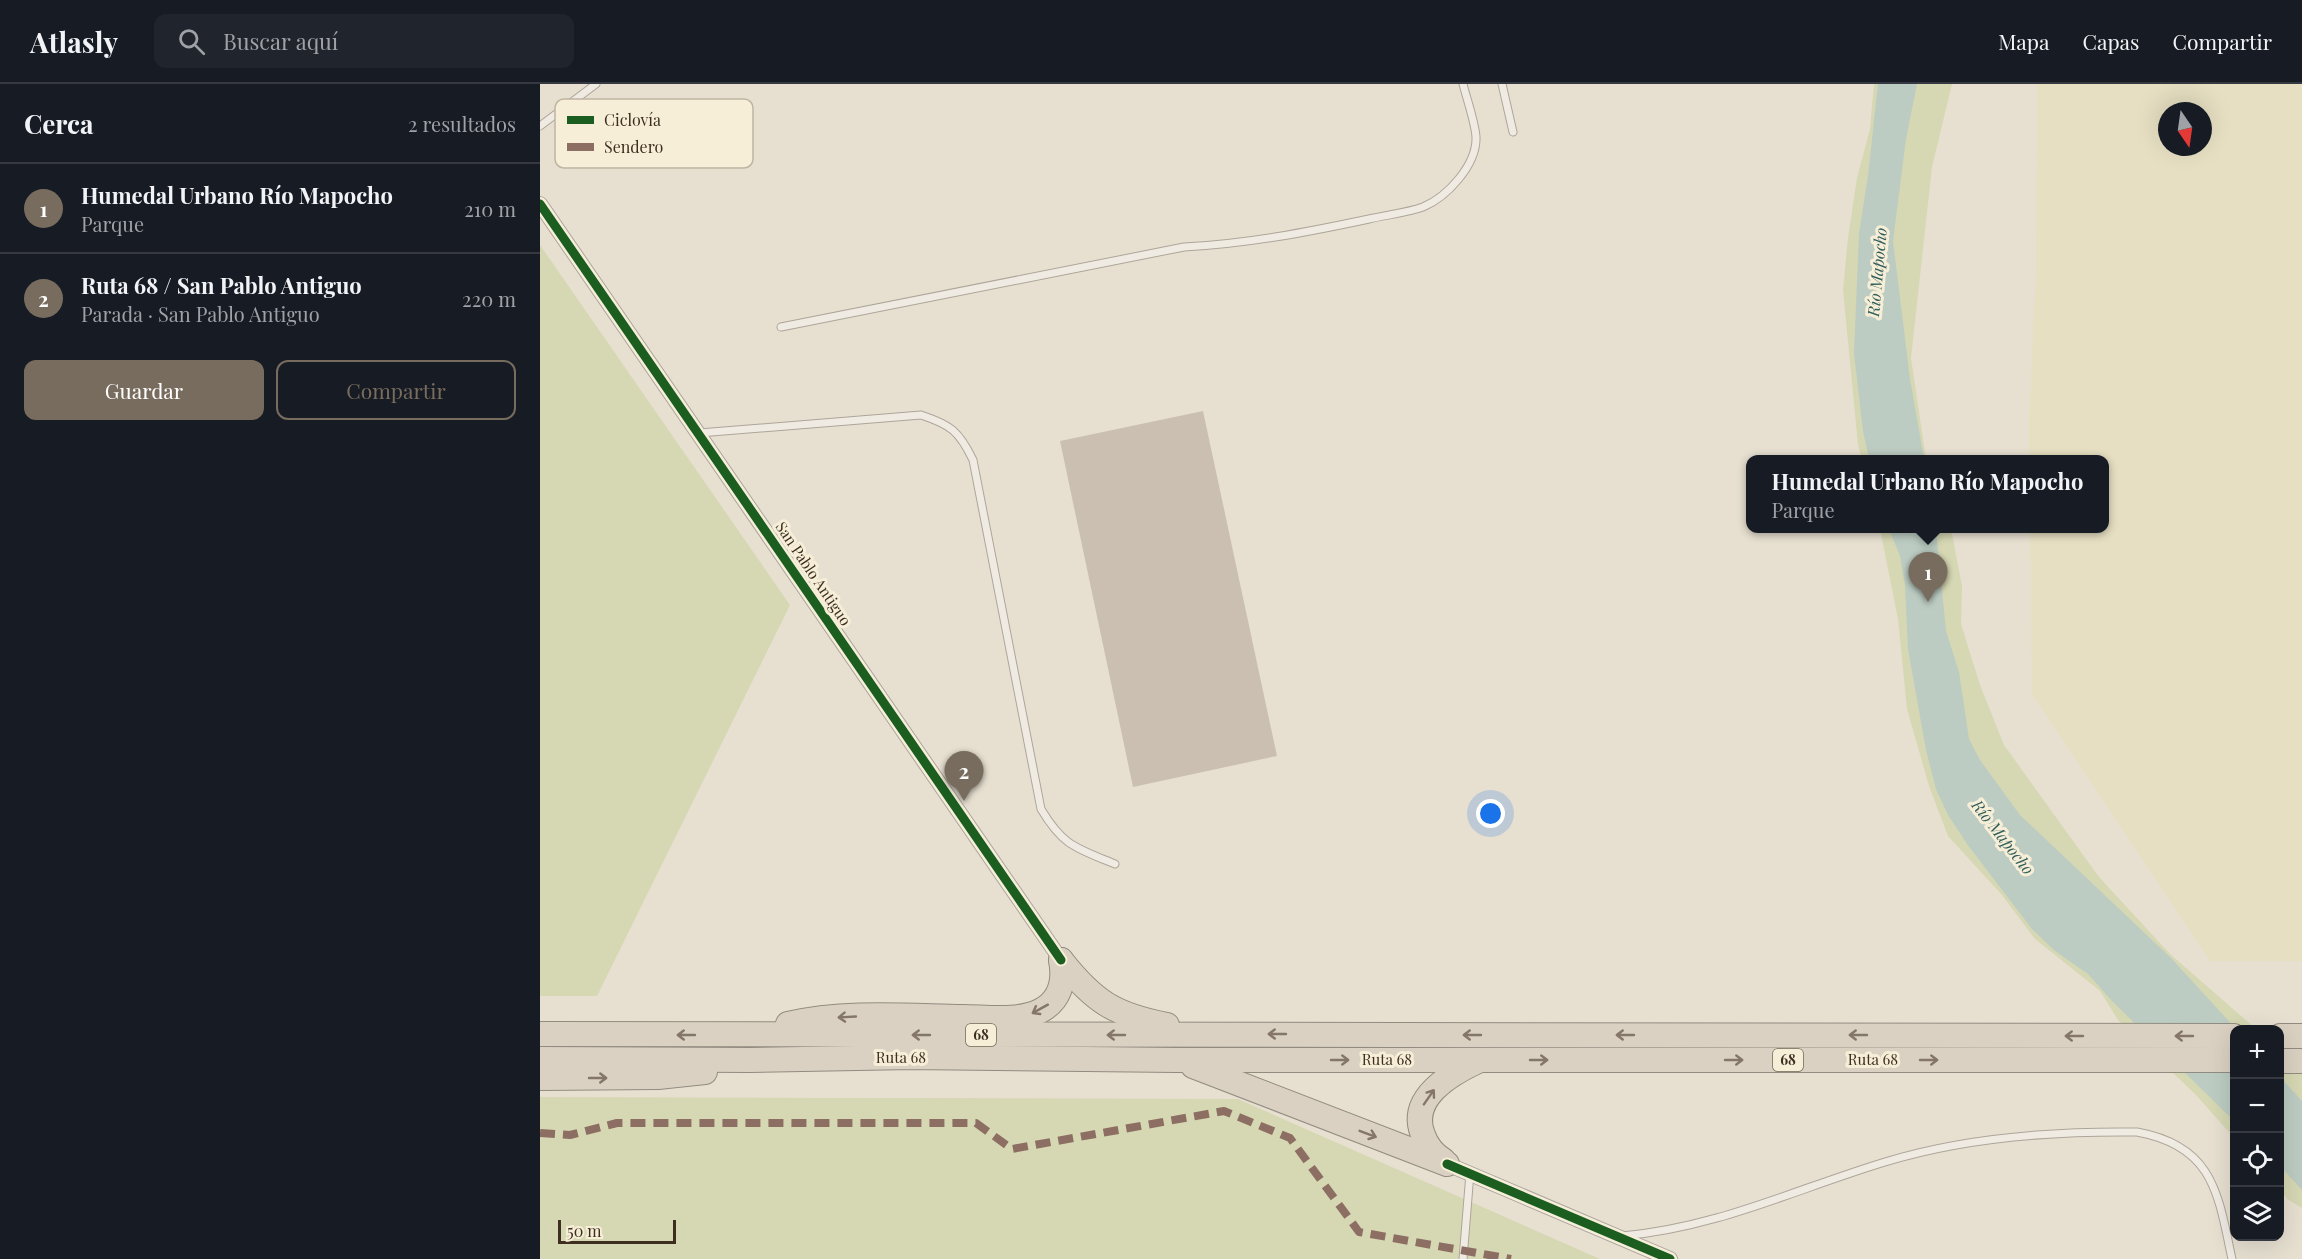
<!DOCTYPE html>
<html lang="es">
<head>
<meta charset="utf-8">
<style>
  :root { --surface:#171b24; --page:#20242c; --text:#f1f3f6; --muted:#9ea1a6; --line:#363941; --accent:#786c5e }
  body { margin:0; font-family:"Playfair Display",serif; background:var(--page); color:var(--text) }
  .controls { position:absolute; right:18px; bottom:18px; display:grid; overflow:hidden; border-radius:12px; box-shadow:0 6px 24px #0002 }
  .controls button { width:54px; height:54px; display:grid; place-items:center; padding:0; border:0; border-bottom:2px solid var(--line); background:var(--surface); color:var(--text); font:30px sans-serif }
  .compass { position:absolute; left:1618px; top:18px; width:54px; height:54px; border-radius:50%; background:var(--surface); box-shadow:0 6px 24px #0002; rotate:167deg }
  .scale { position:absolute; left:18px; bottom:15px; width:118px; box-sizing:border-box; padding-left:6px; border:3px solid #3d2e20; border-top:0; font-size:16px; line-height:21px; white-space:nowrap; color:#3d2e20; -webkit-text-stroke:4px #f7eed8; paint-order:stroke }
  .you { position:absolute; left:951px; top:730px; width:21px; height:21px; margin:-15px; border:4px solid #fff; border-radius:50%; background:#1a73e8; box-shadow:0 0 0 9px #1a73e833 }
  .badge { display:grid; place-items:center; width:39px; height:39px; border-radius:50%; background:var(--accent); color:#fff; font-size:20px; font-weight:700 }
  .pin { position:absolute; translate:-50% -50px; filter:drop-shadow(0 2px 3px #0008) }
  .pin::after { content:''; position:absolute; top:32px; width:21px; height:18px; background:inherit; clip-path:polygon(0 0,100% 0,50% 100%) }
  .popup { position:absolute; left:1206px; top:371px; width:363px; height:78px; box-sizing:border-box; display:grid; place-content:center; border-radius:12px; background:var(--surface); filter:drop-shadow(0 2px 4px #0005); font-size:20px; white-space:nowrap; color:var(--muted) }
  .popup b { font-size:22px; color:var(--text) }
  .popup::after { content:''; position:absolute; left:50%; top:100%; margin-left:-12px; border:12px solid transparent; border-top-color:var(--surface) }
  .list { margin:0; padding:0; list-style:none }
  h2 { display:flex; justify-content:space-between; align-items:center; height:78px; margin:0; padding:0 24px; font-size:26px }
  h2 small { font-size:20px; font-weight:400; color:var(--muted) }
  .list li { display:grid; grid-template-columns:39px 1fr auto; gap:18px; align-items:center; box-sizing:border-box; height:90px; padding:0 24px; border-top:2px solid var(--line) }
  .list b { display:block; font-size:22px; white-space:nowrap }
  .list p { margin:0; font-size:20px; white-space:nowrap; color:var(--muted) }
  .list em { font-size:20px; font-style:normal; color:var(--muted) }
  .actions { display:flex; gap:12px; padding:18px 24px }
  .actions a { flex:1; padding:14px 0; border:2px solid var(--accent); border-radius:12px; text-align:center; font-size:21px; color:var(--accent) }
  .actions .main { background:var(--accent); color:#fff }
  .icon { flex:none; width:33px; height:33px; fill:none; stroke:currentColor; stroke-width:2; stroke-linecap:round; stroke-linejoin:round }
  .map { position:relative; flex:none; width:1762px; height:1175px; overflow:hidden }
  header { display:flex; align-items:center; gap:36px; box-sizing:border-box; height:84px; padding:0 30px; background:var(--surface); border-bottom:2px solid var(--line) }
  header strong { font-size:28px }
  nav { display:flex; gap:33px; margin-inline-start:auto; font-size:21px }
  .search { width:420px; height:54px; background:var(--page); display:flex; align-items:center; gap:15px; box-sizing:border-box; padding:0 21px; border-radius:12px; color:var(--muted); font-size:22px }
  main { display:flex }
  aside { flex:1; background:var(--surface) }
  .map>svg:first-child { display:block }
  .farmland { fill:#e6dfc2; fill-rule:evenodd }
  .green { fill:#d6d7b3 }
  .water { fill:#bcccc2 }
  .building { fill:#cbbfb2 }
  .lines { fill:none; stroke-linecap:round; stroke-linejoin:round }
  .lane-casing { stroke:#ada599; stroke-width:9 }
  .street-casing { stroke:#ada599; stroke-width:16 }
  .highway-casing { stroke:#928b80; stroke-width:26 }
  .lane { stroke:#efebe3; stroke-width:7 }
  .street { stroke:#efebe3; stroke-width:14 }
  .highway { stroke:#dad1c2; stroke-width:24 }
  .quiet { stroke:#8d6e63; stroke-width:8; stroke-dasharray:15 8; stroke-linecap:butt }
  .cycleway-casing { stroke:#f7eed8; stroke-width:13 }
  .cycleway { stroke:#1b5e20; stroke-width:9 }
  .oneway { stroke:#847769 }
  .labels { text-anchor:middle; stroke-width:6; stroke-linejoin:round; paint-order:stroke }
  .shield { fill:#f7eed8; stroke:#756857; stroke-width:1.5 }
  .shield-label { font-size:14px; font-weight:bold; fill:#3d2e20 }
  .street-label { font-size:15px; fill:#3d2e20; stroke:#f7eed8 }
  .water-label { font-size:16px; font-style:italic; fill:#2f5d5a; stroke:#f7eed8 }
  .key { fill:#f7eed8; stroke:#bfb4a1; stroke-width:1.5 }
  .key-label { font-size:16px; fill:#3d2e20 }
</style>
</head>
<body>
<header>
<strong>Atlasly</strong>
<div class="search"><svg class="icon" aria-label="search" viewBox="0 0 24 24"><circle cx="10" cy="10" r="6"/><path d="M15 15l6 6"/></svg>Buscar aquí</div>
<nav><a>Mapa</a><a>Capas</a><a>Compartir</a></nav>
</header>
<main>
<aside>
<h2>Cerca<small>2 resultados</small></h2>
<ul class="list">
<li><span class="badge">1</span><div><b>Humedal Urbano Río Mapocho</b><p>Parque</p></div><em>210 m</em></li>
<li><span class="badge">2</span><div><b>Ruta 68 / San Pablo Antiguo</b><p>Parada · San Pablo Antiguo</p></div><em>220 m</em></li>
</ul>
<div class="actions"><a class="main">Guardar</a><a>Compartir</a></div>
</aside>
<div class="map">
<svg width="1762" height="1175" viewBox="0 0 1762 1175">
  <rect width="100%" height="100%" fill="#e7e0d1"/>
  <path class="farmland" d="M1497 0H1762V877H1670L1492 610 1490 445 1565 444V376L1489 375V336L1496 189ZM1627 27H1663V63H1627Z"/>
  <g class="green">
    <polygon points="1334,0 1412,0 1392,83 1371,274 1386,375 1322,376 1318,361 1303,206 1308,154 1317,94 1330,45"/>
    <polygon points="0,161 250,521 57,912 0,912"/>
    <polygon points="1340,445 1411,445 1422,502 1421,540 1440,601 1464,661 1559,793 1630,870 1716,945 1694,946 1694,1054 1657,1012 1578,936 1560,907 1495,855 1462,811 1408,752 1389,702 1367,625 1358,535"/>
    <polygon points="1740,967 1762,987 1762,1124 1747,1115 1740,1105"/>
    <polygon points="0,1013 698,1015 1060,1175 0,1175"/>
  </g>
  <g class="water">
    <polygon points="1338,0 1377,0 1366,55 1353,157 1370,295 1384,375 1329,375 1323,347 1314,269 1319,149 1328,92"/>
    <polygon points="1349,445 1396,445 1406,547 1419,588 1429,655 1440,676 1480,731 1632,875 1696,945 1694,1037 1572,917 1548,890 1515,867 1492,845 1427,760 1408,731 1396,705 1386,666 1368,565 1365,501 1360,472"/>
    <polygon points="1740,993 1762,1017 1762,1106 1740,1082"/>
  </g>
  <polygon class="building" points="663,327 737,672 593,703 520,357"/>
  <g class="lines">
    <defs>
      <g id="lane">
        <polyline points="962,0 973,48"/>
        <polyline points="0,42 56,0"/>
        <path d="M241 243 644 163C706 160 768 148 829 135 846 131 866 129 883 123 907 113 937 81 936 53 935 38 927 16 923 0"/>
        <path d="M159 349 381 331C411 341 419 347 433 376L501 725C523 762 536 764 575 780"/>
        <path d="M1082 1152C1176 1144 1256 1105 1345 1078 1426 1053 1513 1047 1597 1048 1674 1062 1678 1110 1692 1175"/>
        <polyline points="923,1175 930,1089"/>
      </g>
      <g id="street">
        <polyline points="0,120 521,876"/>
        <polyline points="907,1080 1130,1175"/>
      </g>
      <g id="highway">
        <path d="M521 876C554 918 575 931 627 941"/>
        <path d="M248 940C305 927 365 932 423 933 446 933 478 938 500 927 520 917 525 897 521 876"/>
        <polyline points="0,950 1694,952"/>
        <polyline points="1740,952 1762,952"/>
        <polyline points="0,975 210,976 371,973 636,976 1694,976"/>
        <polyline points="1740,977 1762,977"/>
        <polyline points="653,982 907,1080"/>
        <polyline points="0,994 118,993 165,988"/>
        <path d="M903 1076C893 1070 887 1062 883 1051 868 1014 910 990 938 977"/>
      </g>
    </defs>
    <use href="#lane" class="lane-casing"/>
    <use href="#street" class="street-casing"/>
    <use href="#highway" class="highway-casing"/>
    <use href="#lane" class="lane"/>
    <use href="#street" class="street"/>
    <use href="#highway" class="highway"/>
    <polyline class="quiet" points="0,1049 30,1051 77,1039 436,1039 472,1065 684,1027 750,1054 819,1148 971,1175"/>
    <defs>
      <g id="cycleway">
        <polyline points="0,120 521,876"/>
        <polyline points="907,1080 1130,1175"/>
      </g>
    </defs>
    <use href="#cycleway" class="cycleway-casing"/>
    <use href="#cycleway" class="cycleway"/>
  </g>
  <defs><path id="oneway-shaft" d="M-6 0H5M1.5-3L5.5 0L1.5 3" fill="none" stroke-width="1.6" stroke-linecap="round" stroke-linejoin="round" transform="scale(1.5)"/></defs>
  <g class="oneway">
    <use href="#oneway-shaft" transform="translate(500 925) rotate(151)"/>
    <use href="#oneway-shaft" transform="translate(307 933) rotate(177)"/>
    <use href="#oneway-shaft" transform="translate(737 950) rotate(-180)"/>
    <use href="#oneway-shaft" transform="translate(146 951) rotate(-180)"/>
    <use href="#oneway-shaft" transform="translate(381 951) rotate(180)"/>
    <use href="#oneway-shaft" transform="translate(576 951) rotate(180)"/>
    <use href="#oneway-shaft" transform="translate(932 951) rotate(-180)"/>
    <use href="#oneway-shaft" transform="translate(1085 951) rotate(-180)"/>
    <use href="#oneway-shaft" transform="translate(1318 951) rotate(-180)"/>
    <use href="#oneway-shaft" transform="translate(1534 952) rotate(-180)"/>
    <use href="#oneway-shaft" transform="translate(1644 952) rotate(-180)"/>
    <use href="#oneway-shaft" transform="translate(800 976)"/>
    <use href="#oneway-shaft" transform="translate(999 976)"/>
    <use href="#oneway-shaft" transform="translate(1194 976)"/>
    <use href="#oneway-shaft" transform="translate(1389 976)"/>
    <use href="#oneway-shaft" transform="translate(58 994)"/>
    <use href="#oneway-shaft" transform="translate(889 1013) rotate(-55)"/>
    <use href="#oneway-shaft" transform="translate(828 1050) rotate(21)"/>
  </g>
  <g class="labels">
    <g class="shield">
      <rect x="426" y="940" width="30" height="22" rx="4.5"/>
      <rect x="1233" y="965" width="30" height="22" rx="4.5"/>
    </g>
    <g class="shield-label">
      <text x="441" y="956">68</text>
      <text x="1248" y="981">68</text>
    </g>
    <g class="street-label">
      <text transform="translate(273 490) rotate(56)" y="5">San Pablo Antiguo</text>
      <text x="361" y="979">Ruta 68</text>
      <text x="847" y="981">Ruta 68</text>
      <text x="1333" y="981">Ruta 68</text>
    </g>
    <g class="water-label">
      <text transform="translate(1337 188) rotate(-85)" y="6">Río Mapocho</text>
      <text transform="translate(1463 753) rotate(52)" y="6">Río Mapocho</text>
    </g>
  </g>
  <rect x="15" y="15" width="198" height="69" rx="9" class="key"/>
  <rect x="27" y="32" width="27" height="8" fill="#1b5e20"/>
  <rect x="27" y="59" width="27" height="8" fill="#8d6e63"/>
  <g class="key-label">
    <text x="64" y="42">Ciclovía</text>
    <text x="64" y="69">Sendero</text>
  </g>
</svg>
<div class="controls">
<button>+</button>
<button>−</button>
<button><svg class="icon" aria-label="locate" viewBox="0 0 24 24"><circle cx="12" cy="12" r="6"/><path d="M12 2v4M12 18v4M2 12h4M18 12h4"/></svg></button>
<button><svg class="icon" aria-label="layers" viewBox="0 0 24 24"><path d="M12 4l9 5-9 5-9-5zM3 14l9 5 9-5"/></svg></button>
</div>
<svg class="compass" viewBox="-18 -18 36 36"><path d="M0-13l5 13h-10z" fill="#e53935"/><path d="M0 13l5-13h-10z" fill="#9ea1a6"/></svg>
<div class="scale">50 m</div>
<div class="you"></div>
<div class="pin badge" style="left:1388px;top:518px">1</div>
<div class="popup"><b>Humedal Urbano Río Mapocho</b>Parque</div>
<div class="pin badge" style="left:424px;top:717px">2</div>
</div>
</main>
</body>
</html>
